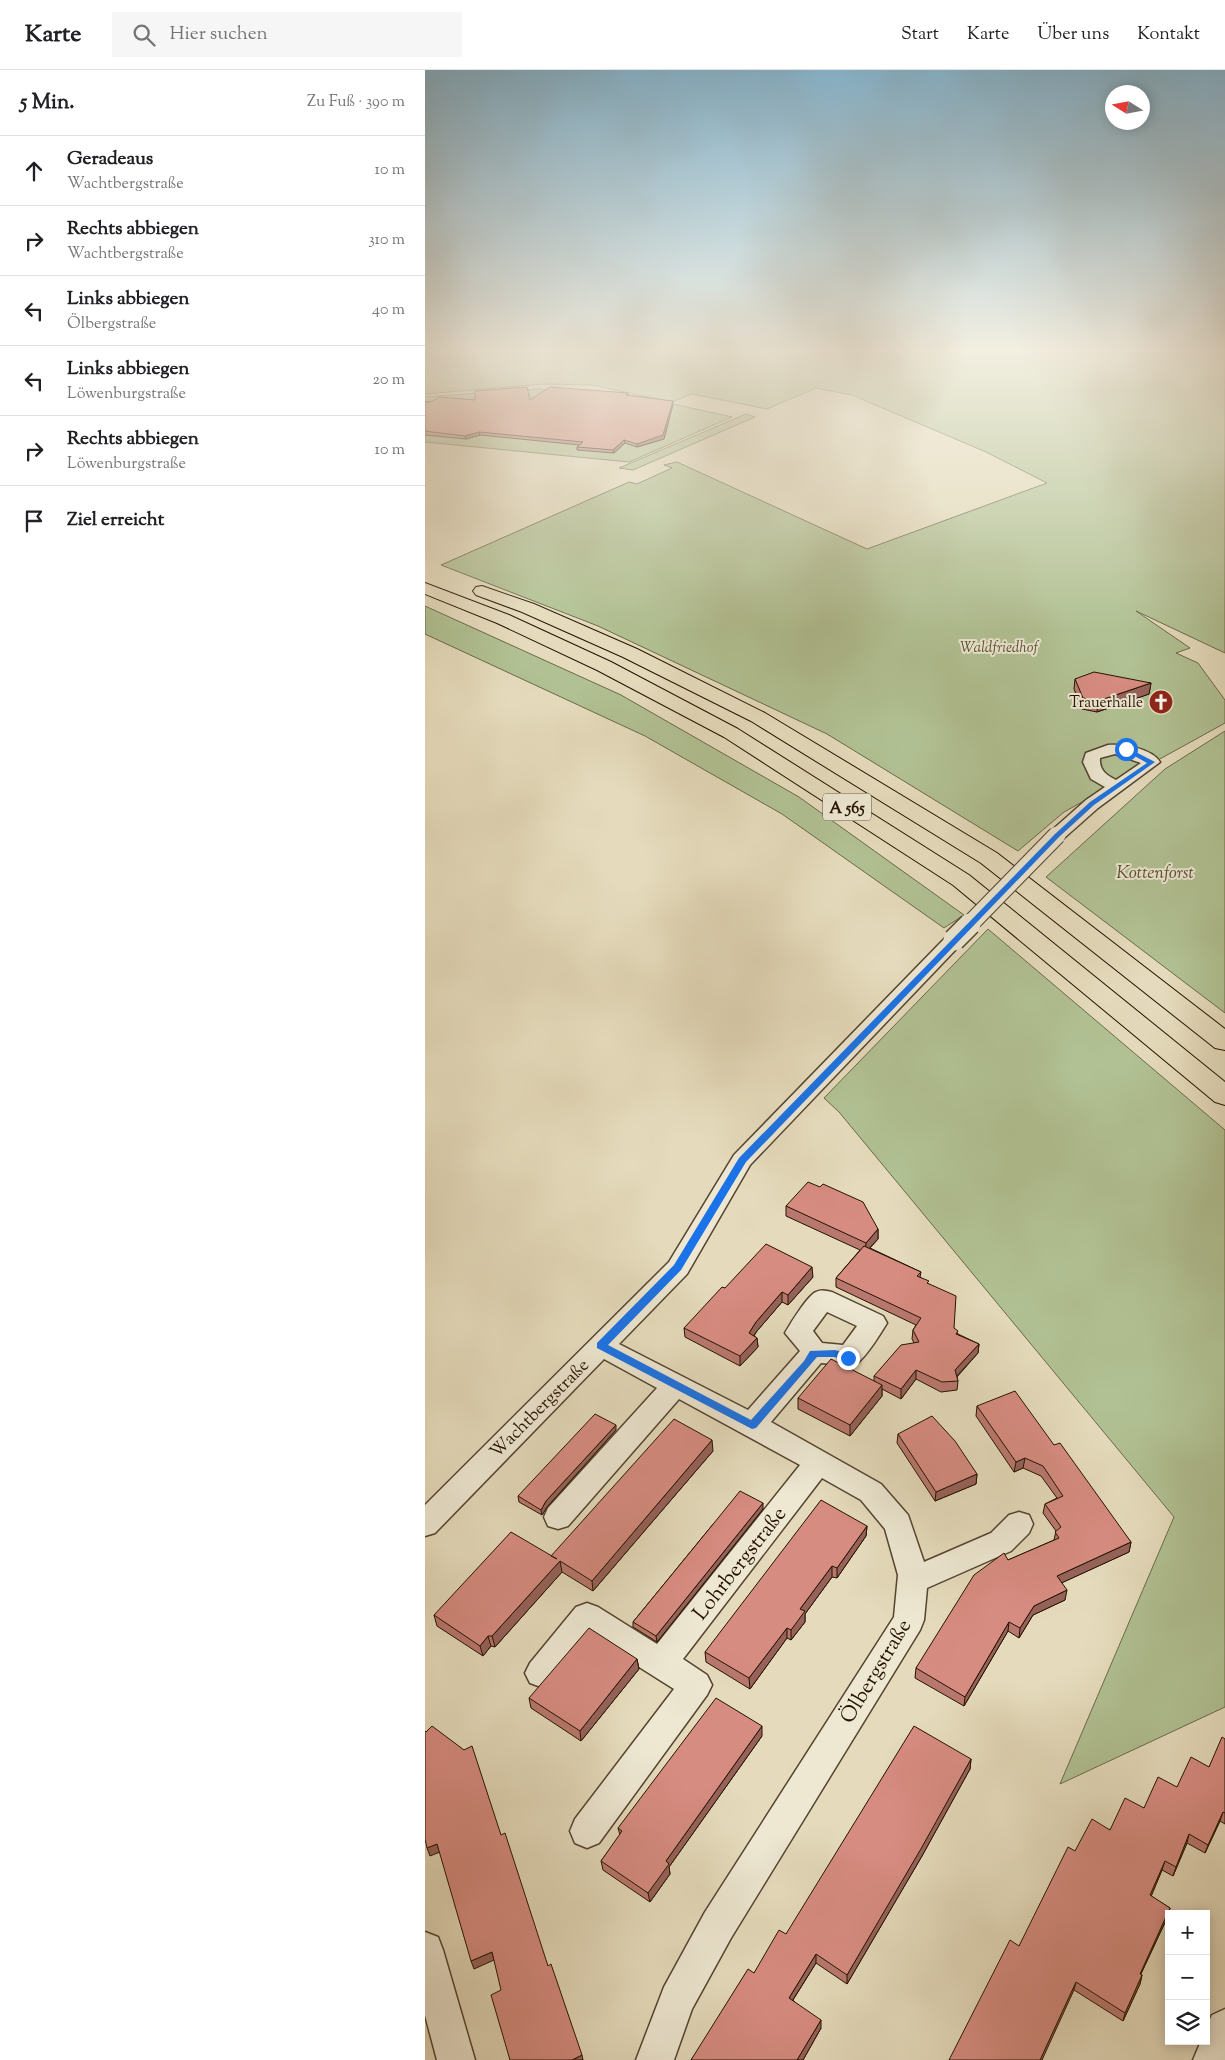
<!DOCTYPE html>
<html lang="de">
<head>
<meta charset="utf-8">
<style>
  :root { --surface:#fff; --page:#f6f6f6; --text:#202124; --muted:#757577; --line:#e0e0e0 }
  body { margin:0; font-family:"Sorts Mill Goudy",serif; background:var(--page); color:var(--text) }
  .controls { position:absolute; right:15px; bottom:15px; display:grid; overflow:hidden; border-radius:0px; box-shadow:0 2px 12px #0003 }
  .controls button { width:45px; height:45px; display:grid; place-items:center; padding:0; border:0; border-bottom:1px solid var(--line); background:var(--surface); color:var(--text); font:25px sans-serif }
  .compass { position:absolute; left:680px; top:15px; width:45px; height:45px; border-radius:50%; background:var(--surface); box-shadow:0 2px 12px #0003; rotate:281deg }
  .stop { position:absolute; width:15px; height:15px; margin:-11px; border:4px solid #1a73e8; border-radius:50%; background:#fff }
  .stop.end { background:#1a73e8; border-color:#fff; box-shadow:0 1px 5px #0008 }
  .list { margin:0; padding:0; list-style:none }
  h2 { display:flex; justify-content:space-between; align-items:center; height:65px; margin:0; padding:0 20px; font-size:21px }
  h2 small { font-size:16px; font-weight:400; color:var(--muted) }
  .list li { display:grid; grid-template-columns:32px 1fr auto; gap:15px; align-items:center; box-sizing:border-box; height:70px; padding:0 20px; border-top:1px solid var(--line) }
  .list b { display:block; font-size:19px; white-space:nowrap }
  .list p { margin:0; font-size:16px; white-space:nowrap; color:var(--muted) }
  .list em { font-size:16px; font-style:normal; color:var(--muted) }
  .icon { flex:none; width:28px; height:28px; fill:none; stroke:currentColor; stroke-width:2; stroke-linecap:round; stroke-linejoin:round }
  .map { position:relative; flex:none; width:800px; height:1990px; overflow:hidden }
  header { display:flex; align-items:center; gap:30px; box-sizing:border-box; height:70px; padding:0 25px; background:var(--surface); border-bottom:1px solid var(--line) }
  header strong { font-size:24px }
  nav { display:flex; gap:28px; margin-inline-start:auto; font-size:18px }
  .search { width:350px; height:45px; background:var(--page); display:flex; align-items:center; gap:12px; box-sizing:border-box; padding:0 18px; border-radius:0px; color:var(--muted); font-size:19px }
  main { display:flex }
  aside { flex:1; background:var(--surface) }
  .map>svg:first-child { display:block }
  .green { fill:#b1c193; stroke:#6a6a4a }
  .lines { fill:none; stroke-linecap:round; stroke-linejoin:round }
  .minor-casing { stroke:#54442f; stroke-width:3 }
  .motorway-casing { stroke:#241200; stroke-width:2 }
  .minor { fill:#eee8d3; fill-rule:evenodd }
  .motorway { fill:#e5dbbc; fill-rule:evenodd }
  .minor-bridge-far1-casing { stroke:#54442f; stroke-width:19; stroke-linecap:butt }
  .minor-bridge-casing { stroke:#54442f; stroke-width:24; stroke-linecap:butt }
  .minor-bridge-far1 { stroke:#eee8d3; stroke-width:17 }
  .minor-bridge { stroke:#eee8d3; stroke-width:21 }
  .wall { fill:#b9786f; stroke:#241200 }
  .shaded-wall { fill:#96625a; stroke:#241200 }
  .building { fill:#d78c81; stroke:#241200 }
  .route { fill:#1a73e8 }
  .labels { text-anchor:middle; stroke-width:4; stroke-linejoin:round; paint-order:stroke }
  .far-park-label { font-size:15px; font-style:italic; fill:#554f33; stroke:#eee8d3 }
  .far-poi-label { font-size:15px; fill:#241200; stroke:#eee8d3; text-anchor:end }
  .shield { fill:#eee8d3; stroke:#61523f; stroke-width:1 }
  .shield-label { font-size:16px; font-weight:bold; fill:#241200 }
  .park-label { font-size:18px; font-style:italic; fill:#554f33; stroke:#eee8d3 }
  .street-label { font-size:18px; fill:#241200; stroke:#eee8d3 }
  .near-street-label { font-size:21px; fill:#241200; stroke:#eee8d3 }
</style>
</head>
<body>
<header>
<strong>Karte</strong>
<div class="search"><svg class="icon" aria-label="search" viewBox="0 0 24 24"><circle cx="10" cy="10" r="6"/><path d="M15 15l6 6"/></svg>Hier suchen</div>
<nav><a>Start</a><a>Karte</a><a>Über uns</a><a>Kontakt</a></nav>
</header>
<main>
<aside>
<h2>5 Min.<small>Zu Fuß · 390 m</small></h2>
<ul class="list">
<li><svg class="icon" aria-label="ahead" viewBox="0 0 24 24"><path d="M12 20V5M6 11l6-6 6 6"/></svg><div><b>Geradeaus</b><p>Wachtbergstraße</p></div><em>10 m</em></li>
<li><svg class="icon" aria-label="right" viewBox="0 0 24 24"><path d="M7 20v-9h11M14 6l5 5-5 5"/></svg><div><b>Rechts abbiegen</b><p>Wachtbergstraße</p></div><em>310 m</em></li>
<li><svg class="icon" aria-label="left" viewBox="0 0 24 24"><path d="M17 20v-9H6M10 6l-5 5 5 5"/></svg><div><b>Links abbiegen</b><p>Ölbergstraße</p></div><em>40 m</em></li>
<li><svg class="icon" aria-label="left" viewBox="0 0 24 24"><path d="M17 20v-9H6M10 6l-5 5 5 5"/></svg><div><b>Links abbiegen</b><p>Löwenburgstraße</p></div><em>20 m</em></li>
<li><svg class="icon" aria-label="right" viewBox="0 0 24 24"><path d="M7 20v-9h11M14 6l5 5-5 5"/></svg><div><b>Rechts abbiegen</b><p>Löwenburgstraße</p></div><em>10 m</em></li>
<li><svg class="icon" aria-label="arrive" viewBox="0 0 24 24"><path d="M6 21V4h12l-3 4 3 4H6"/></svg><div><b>Ziel erreicht</b></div></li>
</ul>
</aside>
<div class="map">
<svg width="800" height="1990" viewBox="0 0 800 1990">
  <rect width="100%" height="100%" fill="#e5dbbc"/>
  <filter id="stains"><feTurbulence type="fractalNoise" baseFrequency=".004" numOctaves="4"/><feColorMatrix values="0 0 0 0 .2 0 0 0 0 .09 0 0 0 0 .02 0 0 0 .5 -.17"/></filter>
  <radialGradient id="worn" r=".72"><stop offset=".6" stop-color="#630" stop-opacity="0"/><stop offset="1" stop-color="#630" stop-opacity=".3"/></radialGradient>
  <g class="green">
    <polygon points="0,283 800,283 800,583 711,541 765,578 751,583 773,593 800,630 800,653 639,742 593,781 402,664 173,556 16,495 204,412 212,414 247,398 239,395 252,392 442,479 622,413 561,382 427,325 391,318 342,339 267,324 247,332 167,315 118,314 0,324"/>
    <polygon points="112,319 211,326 307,347 204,392 0,372 0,327"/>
    <polygon points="321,344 330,347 208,400 194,398"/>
    <polygon points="0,536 196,625 374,727 539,845 519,858 357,744 220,666 0,564"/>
    <polygon points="800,661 800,943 621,807 740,699"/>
    <polygon points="563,859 800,1060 800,1637 635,1714 749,1447 414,1042 399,1028"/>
  </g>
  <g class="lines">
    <defs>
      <g id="minor">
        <path d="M683 675C698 674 726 678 735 692L673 738 638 769H626L623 765 626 761 661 730 680 717 666 709 658 692 661 683ZM690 684 716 693 691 710C681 705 674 700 675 688Z"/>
        <path d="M529 864 536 866 539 870 536 874 325 1095 262 1204 194 1274 323 1340 375 1281 360 1263C365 1254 383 1225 391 1222 397 1219 401 1221 407 1222L458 1246 462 1253C456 1263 435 1298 423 1298 417 1298 406 1293 396 1293L346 1352 456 1414 483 1445 499 1492 566 1463 584 1445 594 1442 604 1445 608 1454 604 1463 586 1481 502 1518 499 1550 495 1560 306 1868 267 1939 249 1990H211L239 1917 280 1842 469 1547 473 1505 460 1459 436 1430 397 1408 258 1589 282 1605 287 1615 282 1625 174 1773 162 1778 150 1773 145 1761 150 1749 249 1619 165 1566 127 1613 116 1617 105 1613 100 1603 105 1593 151 1537 162 1533 173 1537 232 1574 375 1395 254 1329 143 1456 133 1459 123 1456 119 1447 123 1438 232 1318 179 1289 10 1463 0 1466V1435L244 1192 309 1085 522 866ZM402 1242 432 1256 418 1275 397 1273 388 1261Z"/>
        <polygon points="0,1862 13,1867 18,1880 50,1990 12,1990 0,1945"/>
        <polygon points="800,1939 800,1990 768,1990 776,1971 781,1971 781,1958 787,1945"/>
      </g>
      <g id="motorway">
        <polygon points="0,513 84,545 186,592 313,659 544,805 800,1012 800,1035 790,1032 528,815 299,667 172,600 72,553 0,524"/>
        <polygon points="57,516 109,534 212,579 340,643 572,783 800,959 800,980 790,978 556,793 326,651 198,587 97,542 51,525 48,521 51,517"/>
      </g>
    </defs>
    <use href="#minor" class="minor-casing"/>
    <use href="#motorway" class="motorway-casing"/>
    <use href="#minor" class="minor"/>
    <use href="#motorway" class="motorway"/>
    <defs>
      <polyline id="minor-bridge-far1" points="544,855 632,765"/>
      <polyline id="minor-bridge" points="529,870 545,854"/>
    </defs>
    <use href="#minor-bridge-far1" class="minor-bridge-far1-casing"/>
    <use href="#minor-bridge" class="minor-bridge-casing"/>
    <use href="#minor-bridge-far1" class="minor-bridge-far1"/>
    <use href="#minor-bridge" class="minor-bridge"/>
  </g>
  <g class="wall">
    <polygon points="203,323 203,326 248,334 239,369 212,377 200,373 189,383 152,380 152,377 155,375 55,365 41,369 0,365 0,332 50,330 105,330"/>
    <polygon points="650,609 726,613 724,624 672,642 657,639 649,619"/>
    <polygon points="361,1136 453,1159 453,1169 445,1178 496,1202 495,1207 504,1214 529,1258 533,1264 554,1274 553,1283 532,1307 533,1311 532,1320 516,1322 491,1309 476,1329 457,1319 457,1326 425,1366 373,1339 373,1328 449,1311 449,1306 489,1273 487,1269 488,1260 491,1255 411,1217 411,1208 435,1180 361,1146"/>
    <polygon points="388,1207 363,1235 357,1232 332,1261 329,1266 332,1268 333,1277 315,1296 260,1267 259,1258 300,1218"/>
    <polygon points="552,1336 629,1375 706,1472 704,1482 636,1513 640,1530 608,1545 594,1568 583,1561 539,1636 490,1608 491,1598 583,1490 629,1470 631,1461 618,1443 620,1434 632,1428 616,1406 598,1398 589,1402 551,1346"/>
    <polygon points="191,1360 122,1437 117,1445 94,1432 93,1426"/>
    <polygon points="473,1364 552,1404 551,1414 510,1431 472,1373"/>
    <polygon points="288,1381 168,1521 137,1502 70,1577 66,1576 58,1586 12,1556 9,1545 126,1486"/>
    <polygon points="338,1439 232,1572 208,1557 208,1552 289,1453"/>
    <polygon points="442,1456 441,1466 412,1508 407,1507 380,1544 380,1552 366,1570 362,1568 325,1619 281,1592 280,1582"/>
    <polygon points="212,1589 214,1599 156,1671 106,1638 104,1628"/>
    <polygon points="337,1666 244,1797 245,1804 225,1832 178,1800 176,1791 195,1765 193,1758"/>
    <polygon points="800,1669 800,1754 795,1751 780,1783 762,1773 748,1806 737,1800 726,1826 745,1838 743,1846 716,1904 717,1905 715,1914 698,1951 649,1920 594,1876 650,1781 784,1697"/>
    <polygon points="546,1689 545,1699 497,1786 422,1914 391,1893 368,1930 396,1958 378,1990 266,1990 329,1903 361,1864"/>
  </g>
  <g class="shaded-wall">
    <polygon points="248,331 248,334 239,369 212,377 212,374"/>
    <polygon points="54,362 55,365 41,369 40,366"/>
    <polygon points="199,370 200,373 189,383 188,380"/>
    <polygon points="726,613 724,624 672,642 673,631"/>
    <polygon points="453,1159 453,1169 440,1183 441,1173"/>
    <polygon points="387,1197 388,1207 363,1235 363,1225"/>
    <polygon points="357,1222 357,1232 332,1261 324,1272 324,1263 331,1252"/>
    <polygon points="332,1268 333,1277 315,1296 315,1286"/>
    <polygon points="554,1274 553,1283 529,1309 530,1300"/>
    <polygon points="491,1300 491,1309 476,1329 476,1319"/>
    <polygon points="457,1315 457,1326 425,1366 425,1355"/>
    <polygon points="191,1355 191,1360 122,1437 117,1445 116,1440 121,1431"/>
    <polygon points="287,1370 288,1381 168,1521 167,1511"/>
    <polygon points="600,1388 598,1398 589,1402 591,1392"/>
    <polygon points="552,1404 551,1414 510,1431 511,1422"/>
    <polygon points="338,1433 338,1439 232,1572 231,1566"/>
    <polygon points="442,1456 441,1466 412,1508 412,1498"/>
    <polygon points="706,1472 704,1482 630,1516 632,1506"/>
    <polygon points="135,1491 137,1502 70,1577 67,1566"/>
    <polygon points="407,1496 407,1507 380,1544 380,1552 366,1570 366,1560 375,1539"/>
    <polygon points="642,1520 640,1530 608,1545 594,1568 595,1558 609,1536"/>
    <polygon points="584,1552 583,1561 539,1636 540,1627"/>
    <polygon points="362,1558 362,1568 325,1619 324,1608"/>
    <polygon points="63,1566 66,1576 58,1586 55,1576"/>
    <polygon points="212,1589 214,1599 156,1671 155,1661"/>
    <polygon points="337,1656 337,1666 244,1797 245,1804 225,1832 223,1823 241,1791"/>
    <polygon points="546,1689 545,1699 497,1786 422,1914 422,1905"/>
    <polygon points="798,1742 795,1751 780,1783 783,1775"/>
    <polygon points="764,1764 762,1773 748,1806 751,1797"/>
    <polygon points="12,1774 15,1782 5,1786 2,1778"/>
    <polygon points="740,1791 737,1800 723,1834 725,1825"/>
    <polygon points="745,1838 743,1846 712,1912 715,1904"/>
    <polygon points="67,1882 69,1890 49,1899 46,1891"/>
    <polygon points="391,1884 391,1893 364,1936 364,1928"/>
    <polygon points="717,1905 715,1914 698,1951 700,1943"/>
    <polygon points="651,1912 649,1920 617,1990 615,1990"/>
    <polygon points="396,1950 396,1958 378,1990 372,1990"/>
    <polygon points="157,1985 158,1990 147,1990"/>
  </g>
  <g class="building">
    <polygon points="102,317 105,330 125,317 203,323 201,325 248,331 238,365 212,374 199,370 188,380 152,377 158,372 54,362 40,366 0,361 0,332 5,332 15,327 50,330 50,321"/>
    <polygon points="669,602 726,613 673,631 658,628 650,609"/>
    <polygon points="383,1112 395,1117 398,1114 438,1132 453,1159 441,1173 361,1136"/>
    <polygon points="341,1174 387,1197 363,1225 357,1222 331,1252 324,1263 332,1268 315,1286 259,1258 297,1217 300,1218"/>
    <polygon points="439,1176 496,1202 492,1206 504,1211 502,1213 531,1226 529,1258 533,1261 531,1264 554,1274 530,1300 533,1311 517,1312 491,1300 476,1319 449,1306 476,1275 494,1272 488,1260 496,1248 411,1208"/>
    <polygon points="406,1289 457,1315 425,1355 373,1328"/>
    <polygon points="590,1321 629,1375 635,1373 706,1472 632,1506 642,1520 609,1536 595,1558 584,1552 540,1627 491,1598 549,1505 579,1483 583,1490 634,1468 630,1462 636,1457 620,1434 638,1426 618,1396 600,1388 591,1392 552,1336"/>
    <polygon points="170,1344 191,1355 121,1431 116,1440 93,1426"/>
    <polygon points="507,1346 530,1371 552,1404 511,1422 473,1364"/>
    <polygon points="249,1349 287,1370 167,1511 135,1491 67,1566 63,1566 55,1576 9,1545 86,1462 132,1489 126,1486"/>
    <polygon points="315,1421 338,1433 231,1566 208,1552 289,1453"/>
    <polygon points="396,1430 442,1456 412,1498 407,1496 375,1539 380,1541 366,1560 362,1558 324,1608 280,1582"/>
    <polygon points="164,1558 212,1589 155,1661 104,1628"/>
    <polygon points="291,1628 337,1656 241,1791 244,1794 223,1823 176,1791 197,1761 193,1758"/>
    <polygon points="7,1656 39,1680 47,1676 76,1765 80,1763 123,1896 126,1894 157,1985 147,1990 85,1990 66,1925 76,1920 67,1882 46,1891 12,1774 2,1778 0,1769 0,1661 1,1662"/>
    <polygon points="489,1656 546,1689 497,1777 422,1905 391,1884 364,1928 396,1950 372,1990 266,1990 323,1899 329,1903 354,1860 361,1864"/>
    <polygon points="797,1667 800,1669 800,1743 798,1742 783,1775 764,1764 751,1797 740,1791 725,1825 745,1838 715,1904 717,1905 700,1943 651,1912 615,1990 524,1990 585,1870 594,1876 643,1777 650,1781 667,1749 685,1760 700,1728 719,1738 733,1707 752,1717 766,1687 784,1697"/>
  </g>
  <linearGradient id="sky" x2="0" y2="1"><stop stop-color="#87b7d2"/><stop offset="0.5" stop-color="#f3efe1"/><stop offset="1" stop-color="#f3efe1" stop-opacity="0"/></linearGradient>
  <rect width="800" height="561" fill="url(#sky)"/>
  <polygon class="route" points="699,678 703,678 730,692 669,735 634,767 321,1092 256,1200 183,1275 326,1350 379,1291 385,1281 410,1280 427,1285 427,1291 423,1292 410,1287 392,1287 331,1358 327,1359 172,1278 172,1273 249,1195 314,1088 630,764 665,732 722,693 699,680"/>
  <defs>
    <symbol id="church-disc" viewBox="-11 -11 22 22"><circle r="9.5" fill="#8f2418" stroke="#eee8d3"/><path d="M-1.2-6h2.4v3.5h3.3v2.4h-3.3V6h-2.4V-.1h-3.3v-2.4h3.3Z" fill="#fff"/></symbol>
  </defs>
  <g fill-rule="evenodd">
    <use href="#church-disc" x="722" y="618" width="28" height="28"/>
  </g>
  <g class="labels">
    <g class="far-park-label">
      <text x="574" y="582">Waldfriedhof</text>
    </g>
    <g class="far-poi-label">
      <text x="718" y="637">Trauerhalle</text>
    </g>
    <rect class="shield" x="398" y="723.5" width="48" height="27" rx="4"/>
    <g class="shield-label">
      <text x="422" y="743">A 565</text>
    </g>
    <g class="park-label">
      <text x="730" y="808">Kottenforst</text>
    </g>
    <g class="street-label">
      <text transform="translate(114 1338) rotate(-45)" y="6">Wachtbergstraße</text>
    </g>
    <g class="near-street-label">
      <text transform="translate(314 1493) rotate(-52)" y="7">Lohrbergstraße</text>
      <text transform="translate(450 1601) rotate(-59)" y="7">Ölbergstraße</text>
    </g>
  </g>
  <rect width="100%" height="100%" filter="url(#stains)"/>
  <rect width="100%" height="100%" fill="url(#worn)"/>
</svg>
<div class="controls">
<button>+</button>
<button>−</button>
<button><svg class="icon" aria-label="layers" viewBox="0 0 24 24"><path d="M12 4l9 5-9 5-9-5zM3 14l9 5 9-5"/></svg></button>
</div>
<svg class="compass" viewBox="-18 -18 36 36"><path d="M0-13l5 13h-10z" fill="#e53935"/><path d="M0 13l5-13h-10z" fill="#757577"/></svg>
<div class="stop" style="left:701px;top:679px"></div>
<div class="stop end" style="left:423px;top:1288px"></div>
</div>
</main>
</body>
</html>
